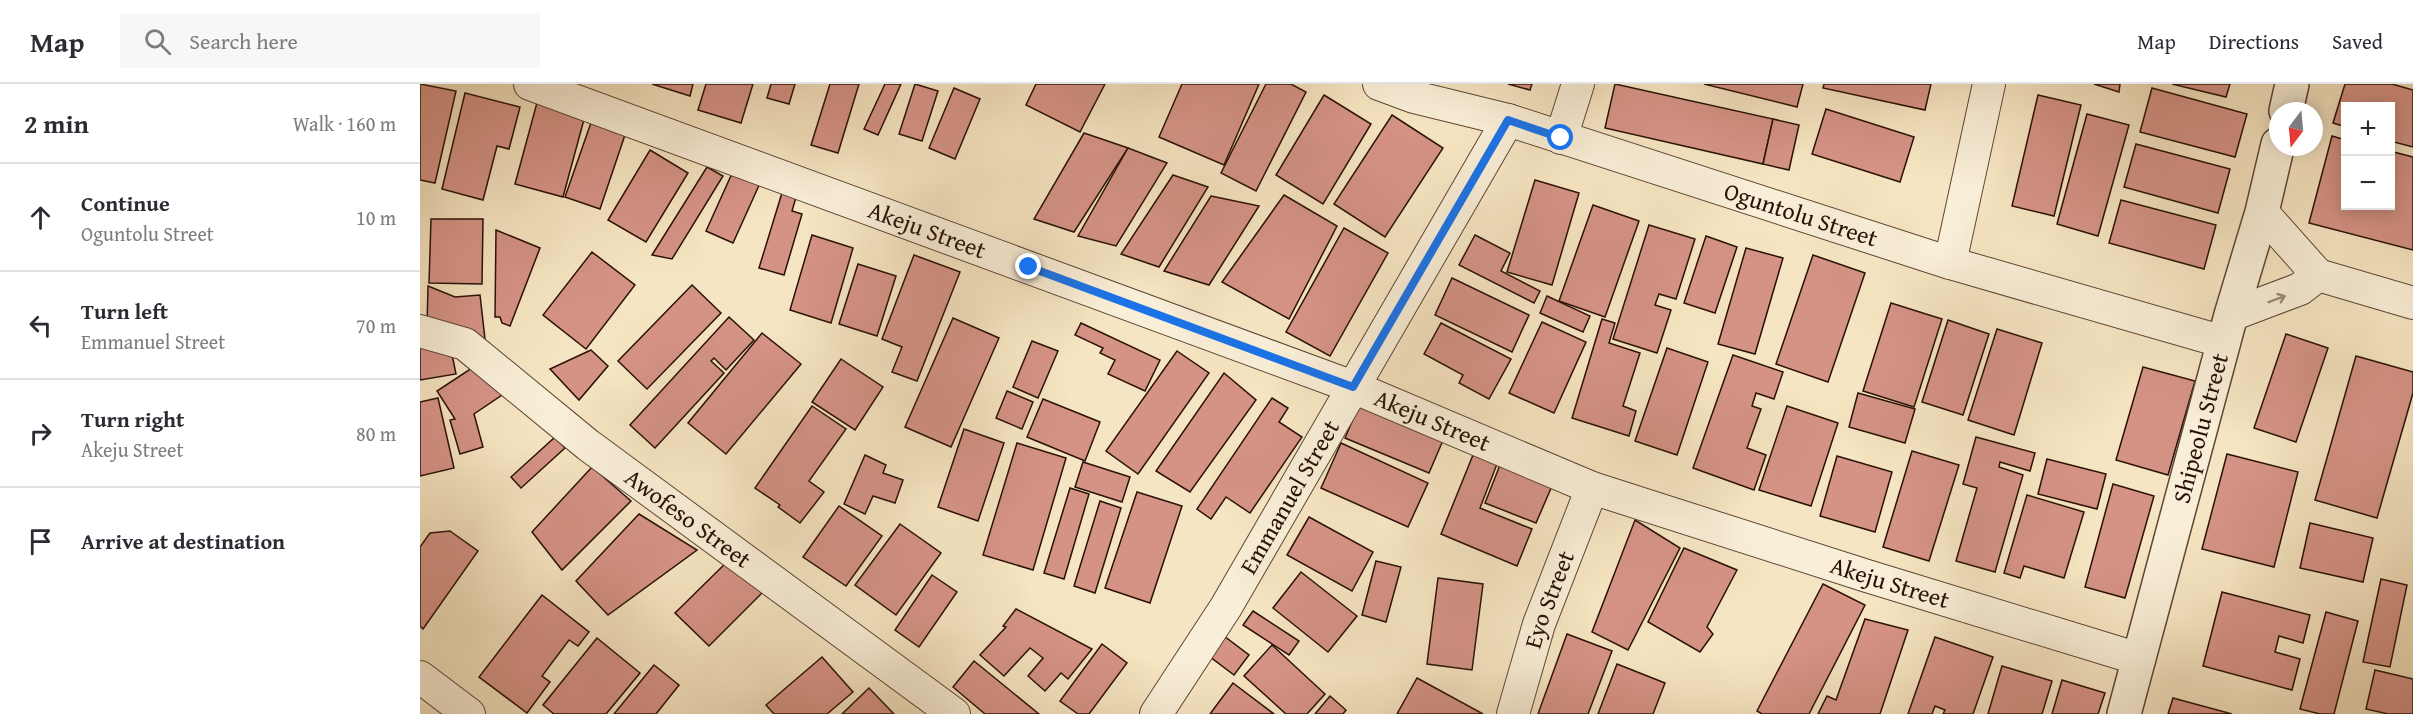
<!DOCTYPE html>
<html lang="en">
<head>
<meta charset="utf-8">
<style>
  :root { --surface:#fff; --page:#f7f7f7; --text:#2b2b33; --muted:#7c7c81; --line:#e1e1e2 }
  body { margin:0; font-family:"Gentium Book Plus",serif; background:var(--page); color:var(--text) }
  .controls { position:absolute; right:18px; top:18px; display:grid; overflow:hidden; border-radius:0px; box-shadow:0 3px 15px #0003 }
  .controls button { width:54px; height:54px; display:grid; place-items:center; padding:0; border:0; border-bottom:2px solid var(--line); background:var(--surface); color:var(--text); font:30px sans-serif }
  .compass { position:absolute; left:1849px; top:18px; width:54px; height:54px; border-radius:50%; background:var(--surface); box-shadow:0 3px 15px #0003; rotate:196deg }
  .stop { position:absolute; width:18px; height:18px; margin:-14px; border:4px solid #1a73e8; border-radius:50%; background:#fff }
  .stop.end { background:#1a73e8; border-color:#fff; box-shadow:0 2px 6px #0008 }
  .list { margin:0; padding:0; list-style:none }
  h2 { display:flex; justify-content:space-between; align-items:center; height:78px; margin:0; padding:0 24px; font-size:26px }
  h2 small { font-size:20px; font-weight:400; color:var(--muted) }
  .list li { display:grid; grid-template-columns:39px 1fr auto; gap:18px; align-items:center; box-sizing:border-box; height:108px; padding:0 24px; border-top:2px solid var(--line) }
  .list b { display:block; font-size:22px; white-space:nowrap }
  .list p { margin:0; font-size:20px; white-space:nowrap; color:var(--muted) }
  .list em { font-size:20px; font-style:normal; color:var(--muted) }
  .icon { flex:none; width:33px; height:33px; fill:none; stroke:currentColor; stroke-width:2; stroke-linecap:round; stroke-linejoin:round }
  .map { position:relative; flex:none; width:1993px; height:630px; overflow:hidden }
  header { display:flex; align-items:center; gap:36px; box-sizing:border-box; height:84px; padding:0 30px; background:var(--surface); border-bottom:2px solid var(--line) }
  header strong { font-size:28px }
  nav { display:flex; gap:33px; margin-inline-start:auto; font-size:21px }
  .search { width:420px; height:54px; background:var(--page); display:flex; align-items:center; gap:15px; box-sizing:border-box; padding:0 21px; border-radius:0px; color:var(--muted); font-size:22px }
  main { display:flex }
  aside { flex:1; background:var(--surface) }
  .map>svg:first-child { display:block }
  .building { fill:#d59386; stroke:#2a1107; stroke-width:1.5 }
  .lines { fill:none; stroke-linecap:round; stroke-linejoin:round }
  .minor-casing { stroke:#5d4636; stroke-width:34 }
  .tertiary-casing { stroke:#5d4636; stroke-width:36 }
  .minor { stroke:#f9eed7; stroke-width:32 }
  .tertiary { stroke:#f9eed7; stroke-width:33 }
  .oneway { stroke:#9c8b79 }
  .route { stroke:#1a73e8; stroke-width:8 }
  .labels { text-anchor:middle; stroke-width:4.5; stroke-linejoin:round; paint-order:stroke }
  .street-label { font-size:24px; fill:#2a1107; stroke:#f9eed7 }
</style>
</head>
<body>
<header>
<strong>Map</strong>
<div class="search"><svg class="icon" aria-label="search" viewBox="0 0 24 24"><circle cx="10" cy="10" r="6"/><path d="M15 15l6 6"/></svg>Search here</div>
<nav><a>Map</a><a>Directions</a><a>Saved</a></nav>
</header>
<main>
<aside>
<h2>2 min<small>Walk · 160 m</small></h2>
<ul class="list">
<li><svg class="icon" aria-label="ahead" viewBox="0 0 24 24"><path d="M12 20V5M6 11l6-6 6 6"/></svg><div><b>Continue</b><p>Oguntolu Street</p></div><em>10 m</em></li>
<li><svg class="icon" aria-label="left" viewBox="0 0 24 24"><path d="M17 20v-9H6M10 6l-5 5 5 5"/></svg><div><b>Turn left</b><p>Emmanuel Street</p></div><em>70 m</em></li>
<li><svg class="icon" aria-label="right" viewBox="0 0 24 24"><path d="M7 20v-9h11M14 6l5 5-5 5"/></svg><div><b>Turn right</b><p>Akeju Street</p></div><em>80 m</em></li>
<li><svg class="icon" aria-label="arrive" viewBox="0 0 24 24"><path d="M6 21V4h12l-3 4 3 4H6"/></svg><div><b>Arrive at destination</b></div></li>
</ul>
</aside>
<div class="map">
<svg width="1993" height="630" viewBox="0 0 1993 630">
  <rect width="100%" height="100%" fill="#f6e5c2"/>
  <filter id="stains"><feTurbulence type="fractalNoise" baseFrequency=".00333" numOctaves="4"/><feColorMatrix values="0 0 0 0 .2 0 0 0 0 .09 0 0 0 0 .02 0 0 0 .5 -.17"/></filter>
  <radialGradient id="worn" r=".72"><stop offset=".6" stop-color="#630" stop-opacity="0"/><stop offset="1" stop-color="#630" stop-opacity=".3"/></radialGradient>
  <g class="building">
    <polygon points="0,0 36,7 15,99 0,96"/>
    <polygon points="232,0 273,0 270,12"/>
    <polygon points="286,0 333,0 321,39 278,26"/>
    <polygon points="351,0 375,0 369,20 347,14"/>
    <polygon points="410,0 439,0 418,69 391,61"/>
    <polygon points="465,0 481,0 458,51 444,45"/>
    <polygon points="495,0 518,7 502,57 479,50"/>
    <polygon points="616,0 685,0 660,48 606,21"/>
    <polygon points="762,0 839,0 804,81 739,53"/>
    <polygon points="846,0 871,0 886,8 836,107 801,89"/>
    <polygon points="1088,0 1112,0 1110,6"/>
    <polygon points="1195,0 1353,35 1343,80 1185,44"/>
    <polygon points="1284,0 1383,0 1377,23"/>
    <polygon points="1404,0 1511,0 1505,26 1403,4"/>
    <polygon points="1674,0 1700,0 1699,8"/>
    <polygon points="1752,0 1810,0 1806,13"/>
    <polygon points="1925,0 1972,0 1993,6 1993,63 1970,57 1970,22 1926,22 1926,43 1913,39"/>
    <polygon points="534,4 560,15 535,75 509,64"/>
    <polygon points="1732,4 1827,30 1815,73 1720,48"/>
    <polygon points="45,9 100,23 89,65 77,62 63,116 22,105"/>
    <polygon points="904,11 951,40 903,120 856,91"/>
    <polygon points="1618,11 1661,21 1634,132 1592,122"/>
    <polygon points="118,15 166,28 143,113 95,100"/>
    <polygon points="1406,25 1494,53 1480,98 1392,70"/>
    <polygon points="1667,30 1709,41 1678,152 1637,140"/>
    <polygon points="972,31 1023,64 965,153 914,120"/>
    <polygon points="173,33 207,45 180,125 145,113"/>
    <polygon points="1353,35 1379,41 1369,86 1343,80"/>
    <polygon points="664,49 708,64 654,148 614,135"/>
    <polygon points="1912,52 1926,56 1926,122 1970,122 1970,67 1993,73 1993,166 1889,139"/>
    <polygon points="1716,60 1810,85 1798,129 1704,103"/>
    <polygon points="708,64 747,79 696,162 658,152"/>
    <polygon points="230,66 268,89 226,158 188,136"/>
    <polygon points="287,83 303,92 252,175 232,171"/>
    <polygon points="314,85 341,97 313,159 286,147"/>
    <polygon points="753,91 788,103 739,183 701,170"/>
    <polygon points="1115,96 1159,109 1132,201 1087,188"/>
    <polygon points="365,99 379,103 372,127 382,130 364,191 339,184"/>
    <polygon points="864,111 917,142 869,235 802,198"/>
    <polygon points="791,112 839,122 789,201 744,187"/>
    <polygon points="1701,116 1796,141 1784,185 1689,159"/>
    <polygon points="1173,121 1219,137 1185,233 1139,217"/>
    <polygon points="11,135 63,135 62,200 9,199"/>
    <polygon points="1229,141 1275,155 1256,215 1239,210 1235,221 1251,226 1237,269 1193,255"/>
    <polygon points="924,144 968,169 910,272 866,248"/>
    <polygon points="76,146 120,164 90,242 82,239 80,233 75,233"/>
    <polygon points="392,151 433,164 411,239 370,226"/>
    <polygon points="1055,151 1090,169 1081,187 1120,207 1114,219 1039,181"/>
    <polygon points="1286,152 1317,163 1295,229 1264,219"/>
    <polygon points="1326,164 1363,174 1335,270 1298,260"/>
    <polygon points="172,168 215,201 166,265 123,231"/>
    <polygon points="494,171 540,188 497,297 472,288 482,263 462,255"/>
    <polygon points="1393,171 1445,189 1408,298 1356,280"/>
    <polygon points="438,180 476,192 457,252 419,240"/>
    <polygon points="1032,194 1109,231 1092,268 1015,231"/>
    <polygon points="272,201 301,229 227,305 198,277"/>
    <polygon points="8,202 35,213 60,211 65,255 7,241"/>
    <polygon points="1127,212 1170,232 1163,248 1120,229"/>
    <polygon points="1471,219 1522,235 1494,323 1443,307"/>
    <polygon points="309,233 334,256 306,286 294,274 291,277 304,289 235,364 210,341"/>
    <polygon points="533,234 579,254 531,363 485,343"/>
    <polygon points="1182,235 1195,239 1189,259 1220,269 1203,322 1216,327 1209,352 1152,334"/>
    <polygon points="1528,236 1569,250 1543,331 1502,318"/>
    <polygon points="1122,238 1166,258 1134,329 1089,309"/>
    <polygon points="661,239 740,276 725,307 688,290 695,276 680,269 683,264 655,251"/>
    <polygon points="1021,239 1091,275 1069,315 1039,299 1043,291 1004,270"/>
    <polygon points="1577,245 1622,259 1594,351 1548,336"/>
    <polygon points="342,249 381,280 306,370 268,339"/>
    <polygon points="1866,250 1908,264 1876,358 1834,344"/>
    <polygon points="29,256 36,290 0,296 0,261"/>
    <polygon points="612,257 638,267 618,314 593,303"/>
    <polygon points="1247,264 1288,278 1257,371 1215,357"/>
    <polygon points="171,266 188,282 159,316 130,285"/>
    <polygon points="757,267 789,289 718,390 686,367"/>
    <polygon points="1313,271 1363,288 1354,315 1336,309 1332,322 1341,325 1327,364 1346,371 1334,406 1273,384"/>
    <polygon points="1936,272 1993,288 1993,309 1957,434 1895,416"/>
    <polygon points="421,275 463,303 435,346 392,318"/>
    <polygon points="61,278 82,311 54,330 63,363 40,370 30,336 35,335 17,307"/>
    <polygon points="1723,283 1775,297 1748,391 1696,376"/>
    <polygon points="804,289 836,316 770,408 736,387"/>
    <polygon points="587,307 613,318 602,345 576,334"/>
    <polygon points="1438,309 1495,325 1485,359 1429,343"/>
    <polygon points="18,314 34,384 0,392 0,318"/>
    <polygon points="852,314 868,324 859,338 882,353 830,429 806,413 791,435 777,425"/>
    <polygon points="623,315 680,338 665,377 607,353"/>
    <polygon points="940,319 1024,354 1009,389 925,354"/>
    <polygon points="392,322 426,345 389,397 404,408 380,439 358,423 360,421 335,404"/>
    <polygon points="1367,322 1418,339 1391,422 1339,406"/>
    <polygon points="544,345 584,359 558,437 518,423"/>
    <polygon points="135,353 145,364 101,404 91,393"/>
    <polygon points="1556,353 1615,369 1610,387 1580,378 1579,383 1603,391 1575,488 1536,477 1557,404 1543,400"/>
    <polygon points="597,359 646,374 613,486 563,471"/>
    <polygon points="921,359 1008,399 988,443 901,404"/>
    <polygon points="1492,367 1539,381 1509,477 1463,463"/>
    <polygon points="1807,370 1878,388 1854,483 1782,465"/>
    <polygon points="445,371 466,381 463,389 483,396 475,419 453,412 445,430 424,420"/>
    <polygon points="1053,371 1077,380 1060,424 1112,445 1097,482 1021,450"/>
    <polygon points="1417,372 1472,388 1455,448 1400,432"/>
    <polygon points="1627,375 1686,390 1677,425 1618,410"/>
    <polygon points="663,378 710,393 702,418 655,403"/>
    <polygon points="1080,381 1132,402 1116,439 1065,419"/>
    <polygon points="172,383 211,417 142,486 112,448"/>
    <polygon points="1693,400 1734,412 1705,514 1665,503"/>
    <polygon points="650,404 669,410 644,495 624,489"/>
    <polygon points="717,408 762,422 730,519 685,504"/>
    <polygon points="1607,411 1664,428 1644,494 1604,482 1600,494 1584,489"/>
    <polygon points="680,417 701,424 675,509 654,502"/>
    <polygon points="419,422 462,452 426,502 383,473"/>
    <polygon points="219,430 277,466 188,531 156,497"/>
    <polygon points="889,433 953,468 932,507 867,471"/>
    <polygon points="1215,436 1260,464 1208,566 1172,548"/>
    <polygon points="1890,439 1953,454 1943,498 1880,484"/>
    <polygon points="480,440 521,469 476,531 435,501"/>
    <polygon points="30,447 58,467 3,545 0,542 0,463 10,449"/>
    <polygon points="1264,464 1317,486 1287,543 1293,550 1280,568 1228,538"/>
    <polygon points="314,471 347,504 289,562 255,529"/>
    <polygon points="956,477 981,483 966,538 942,531"/>
    <polygon points="881,488 937,532 908,568 853,524"/>
    <polygon points="512,491 537,508 499,563 475,546"/>
    <polygon points="1018,494 1063,500 1052,586 1007,580"/>
    <polygon points="1961,495 1987,501 1970,583 1943,578"/>
    <polygon points="1403,500 1445,521 1389,630 1342,630 1337,627"/>
    <polygon points="1802,508 1890,531 1883,559 1859,552 1855,568 1880,575 1872,606 1783,582"/>
    <polygon points="122,511 169,548 158,562 149,556 122,592 130,598 107,629 59,593"/>
    <polygon points="596,525 672,565 648,595 641,589 625,607 608,592 623,574 610,564 584,592 560,571 586,543 583,542"/>
    <polygon points="833,527 879,557 869,571 823,541"/>
    <polygon points="1906,528 1938,537 1914,630 1900,630 1880,625"/>
    <polygon points="1445,535 1488,546 1460,630 1398,630 1407,612 1416,616"/>
    <polygon points="800,549 829,571 814,591 785,569"/>
    <polygon points="1147,550 1192,567 1168,630 1118,630"/>
    <polygon points="1515,553 1573,573 1553,630 1523,630 1525,626 1515,622 1512,630 1488,630"/>
    <polygon points="177,554 220,589 186,630 134,630 123,621"/>
    <polygon points="682,560 707,579 669,630 658,630 640,617"/>
    <polygon points="852,561 905,610 887,630 866,630 824,592"/>
    <polygon points="402,573 433,608 407,630 354,630 346,621"/>
    <polygon points="554,577 619,630 565,630 533,603"/>
    <polygon points="1197,580 1245,599 1233,630 1178,630"/>
    <polygon points="234,581 259,601 236,630 194,630"/>
    <polygon points="1582,582 1632,597 1622,630 1568,630"/>
    <polygon points="1955,586 1993,595 1993,630 1968,630 1946,625"/>
    <polygon points="997,594 1063,630 977,630"/>
    <polygon points="1642,596 1685,609 1678,630 1632,630"/>
    <polygon points="813,599 854,630 790,630"/>
    <polygon points="449,604 474,630 422,630"/>
    <polygon points="910,612 926,626 923,630 895,630"/>
    <polygon points="1753,614 1812,630 1748,630"/>
  </g>
  <g class="lines">
    <defs>
      <g id="minor">
        <path id="s1" d="M110 0 933 303 1172 404 1447 492 1719 575"/>
        <path id="s2" d="M959 0 994 13 1088 36 1530 179 1804 258"/>
        <polyline points="1141,54 1158,0"/>
        <polyline points="1842,128 1898,191 1993,219"/>
        <polyline points="1530,179 1569,0"/>
        <polyline points="1811,231 1880,205 1898,191"/>
        <path id="s3" d="M0 247 45 260 168 361 534 630"/>
        <polyline points="0,593 49,630"/>
        <path id="s4" d="M736 630 806 523 1088 36"/>
        <path id="s5" d="M1093 630 1119 540 1172 404"/>
      </g>
      <g id="tertiary">
        <polyline points="1866,27 1872,0"/>
        <path id="s6" d="M1704 630 1811 231 1842 128 1858 60"/>
      </g>
    </defs>
    <use href="#minor" class="minor-casing"/>
    <use href="#tertiary" class="tertiary-casing"/>
    <use href="#minor" class="minor"/>
    <use href="#tertiary" class="tertiary"/>
  </g>
  <defs><path id="oneway-shaft" d="M-6 0H5M1.5-3L5.5 0L1.5 3" fill="none" stroke-width="1.6" stroke-linecap="round" stroke-linejoin="round" transform="scale(1.5)"/></defs>
  <use class="oneway" href="#oneway-shaft" transform="translate(1857 215) rotate(-21)"/>
  <g class="lines">
    <polyline class="route" points="609,183 933,303 1088,36 1141,54"/>
  </g>
  <g class="labels">
    <g class="street-label">
      <text dy="8" stroke="none"><textPath href="#s2" startOffset="442">Oguntolu Street</textPath></text>
      <text dy="8" stroke="none"><textPath href="#s1" startOffset="423">Akeju Street</textPath></text>
      <text dy="8" stroke="none"><textPath href="#s1" startOffset="963">Akeju Street</textPath></text>
      <text dy="8" stroke="none"><textPath href="#s6" startOffset="296">Shipeolu Street</textPath></text>
      <text dy="8" stroke="none"><textPath href="#s4" startOffset="255">Emmanuel Street</textPath></text>
      <text dy="8" stroke="none"><textPath href="#s3" startOffset="330">Awofeso Street</textPath></text>
      <text dy="8" stroke="none"><textPath href="#s1" startOffset="1449">Akeju Street</textPath></text>
      <text dy="8" stroke="none"><textPath href="#s5" startOffset="120">Eyo Street</textPath></text>
    </g>
  </g>
  <rect width="100%" height="100%" filter="url(#stains)"/>
  <rect width="100%" height="100%" fill="url(#worn)"/>
</svg>
<div class="controls">
<button>+</button>
<button>−</button>
</div>
<svg class="compass" viewBox="-18 -18 36 36"><path d="M0-13l5 13h-10z" fill="#e53935"/><path d="M0 13l5-13h-10z" fill="#7c7c81"/></svg>
<div class="stop" style="left:1141px;top:54px"></div>
<div class="stop end" style="left:609px;top:183px"></div>
</div>
</main>
</body>
</html>
